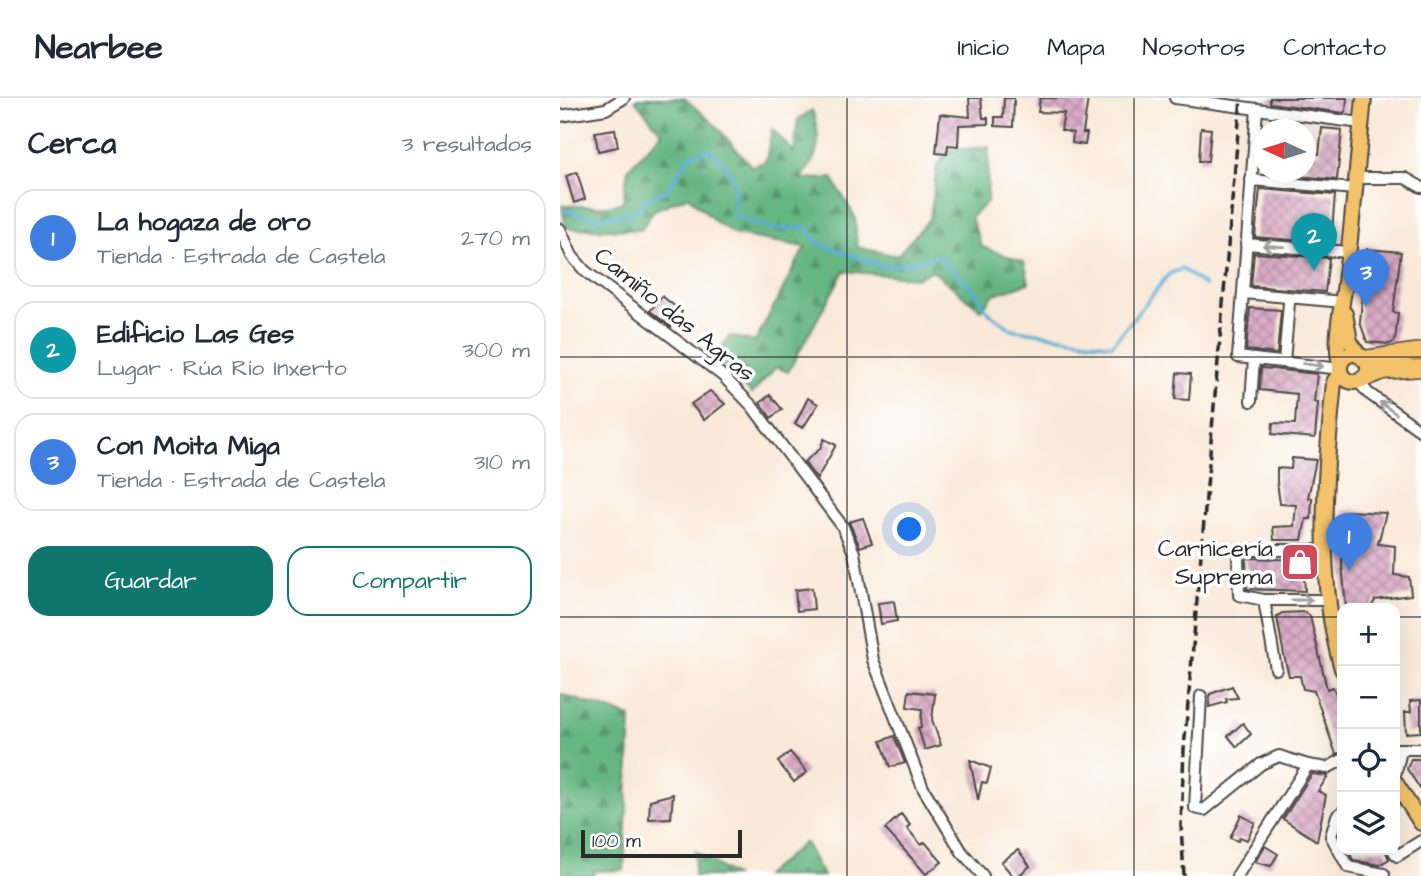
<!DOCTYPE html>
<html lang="es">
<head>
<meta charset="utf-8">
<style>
  :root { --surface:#fff; --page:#f6f6f7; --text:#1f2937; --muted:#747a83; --line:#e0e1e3; --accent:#0f766e }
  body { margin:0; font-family:"Architects Daughter",sans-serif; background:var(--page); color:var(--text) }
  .controls { position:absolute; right:21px; bottom:21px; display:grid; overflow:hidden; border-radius:14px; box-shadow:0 7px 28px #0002 }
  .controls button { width:63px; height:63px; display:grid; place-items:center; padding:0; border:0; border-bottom:2px solid var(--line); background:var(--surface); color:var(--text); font:35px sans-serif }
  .compass { position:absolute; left:693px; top:21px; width:63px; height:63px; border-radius:50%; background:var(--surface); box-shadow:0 7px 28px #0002; rotate:274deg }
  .scale { position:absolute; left:21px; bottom:18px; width:161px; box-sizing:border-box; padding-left:7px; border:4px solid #2b2b2b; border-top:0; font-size:19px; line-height:24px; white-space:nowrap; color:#2b2b2b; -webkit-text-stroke:5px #fff; paint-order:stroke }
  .you { position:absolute; left:350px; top:432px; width:24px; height:24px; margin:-18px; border:5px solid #fff; border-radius:50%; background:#1a73e8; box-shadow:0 0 0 10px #1a73e833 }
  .badge { display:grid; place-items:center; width:46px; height:46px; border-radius:50%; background:var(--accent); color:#fff; font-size:23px; font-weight:700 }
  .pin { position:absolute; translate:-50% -58px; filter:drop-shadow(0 2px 4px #0008) }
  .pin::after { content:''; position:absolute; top:37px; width:24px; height:21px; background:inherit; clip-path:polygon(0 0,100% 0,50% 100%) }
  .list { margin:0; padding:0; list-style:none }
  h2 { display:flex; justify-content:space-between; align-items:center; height:91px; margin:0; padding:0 28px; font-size:30px }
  h2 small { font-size:23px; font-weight:400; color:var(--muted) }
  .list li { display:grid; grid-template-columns:46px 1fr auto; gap:21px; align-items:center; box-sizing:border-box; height:98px; margin:0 14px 14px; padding:0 14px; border:2px solid var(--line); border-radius:21px }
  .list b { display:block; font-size:26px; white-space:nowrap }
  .list p { margin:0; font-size:23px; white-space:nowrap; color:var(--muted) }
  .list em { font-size:23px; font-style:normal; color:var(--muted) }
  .actions { display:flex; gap:14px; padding:21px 28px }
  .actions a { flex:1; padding:16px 0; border:2px solid var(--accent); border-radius:21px; text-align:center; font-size:24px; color:var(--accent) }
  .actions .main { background:var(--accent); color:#fff }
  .icon { flex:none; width:38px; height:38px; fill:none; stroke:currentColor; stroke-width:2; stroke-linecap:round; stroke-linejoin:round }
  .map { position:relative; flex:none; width:861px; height:778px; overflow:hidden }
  header { display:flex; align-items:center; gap:42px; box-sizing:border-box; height:98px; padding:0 35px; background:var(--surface); border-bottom:2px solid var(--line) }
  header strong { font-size:33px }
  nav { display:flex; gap:38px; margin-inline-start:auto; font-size:24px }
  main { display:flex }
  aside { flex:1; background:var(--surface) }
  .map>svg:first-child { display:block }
  .forest { fill:url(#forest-firs); stroke:#487056; stroke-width:2 }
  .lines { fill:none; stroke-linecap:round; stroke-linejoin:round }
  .stream { stroke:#59add5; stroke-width:3.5 }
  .building { fill:url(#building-cross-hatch) }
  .minor-casing { stroke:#4a4845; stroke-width:14 }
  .major-casing { stroke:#4a4845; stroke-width:18 }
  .highway-casing { stroke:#4a4845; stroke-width:19 }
  .minor { stroke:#fff; stroke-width:10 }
  .major { stroke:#f3c26a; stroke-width:14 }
  .highway { stroke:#f3c26a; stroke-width:16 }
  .rail { stroke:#2b2b2b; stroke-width:3.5; stroke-dasharray:10 5; stroke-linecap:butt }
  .oneway { stroke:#a0a0a0 }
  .grid { fill:none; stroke:#2b2b2b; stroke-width:2; stroke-opacity:0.55 }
  .labels { text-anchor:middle; stroke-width:7; stroke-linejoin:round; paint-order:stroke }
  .street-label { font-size:24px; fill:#2b2b2b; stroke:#fff }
  .poi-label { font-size:24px; fill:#2b2b2b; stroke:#fff; text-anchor:end }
</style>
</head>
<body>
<header>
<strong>Nearbee</strong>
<nav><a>Inicio</a><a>Mapa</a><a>Nosotros</a><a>Contacto</a></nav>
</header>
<main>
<aside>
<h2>Cerca<small>3 resultados</small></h2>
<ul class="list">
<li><span class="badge" style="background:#3f7fe0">1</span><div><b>La hogaza de oro</b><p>Tienda · Estrada de Castela</p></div><em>270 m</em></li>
<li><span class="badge" style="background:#0f9aa8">2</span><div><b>Edificio Las Ges</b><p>Lugar · Rúa Río Inxerto</p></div><em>300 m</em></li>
<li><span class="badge" style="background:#3f7fe0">3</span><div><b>Con Moita Miga</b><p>Tienda · Estrada de Castela</p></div><em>310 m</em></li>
</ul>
<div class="actions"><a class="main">Guardar</a><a>Compartir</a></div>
</aside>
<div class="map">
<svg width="861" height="778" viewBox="0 0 861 778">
  <defs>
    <pattern id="forest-firs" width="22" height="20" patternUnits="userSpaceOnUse" patternTransform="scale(1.75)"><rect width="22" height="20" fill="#66b682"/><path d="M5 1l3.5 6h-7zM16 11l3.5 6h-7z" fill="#54946b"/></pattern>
    <pattern id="building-cross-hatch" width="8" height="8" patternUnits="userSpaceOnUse" patternTransform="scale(1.75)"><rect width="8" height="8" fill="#dbacc7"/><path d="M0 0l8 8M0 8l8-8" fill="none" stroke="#b28ca2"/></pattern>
  </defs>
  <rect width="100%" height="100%" fill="#fff"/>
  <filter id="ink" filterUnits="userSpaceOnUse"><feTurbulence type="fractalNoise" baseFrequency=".0143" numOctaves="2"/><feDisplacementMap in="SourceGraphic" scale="14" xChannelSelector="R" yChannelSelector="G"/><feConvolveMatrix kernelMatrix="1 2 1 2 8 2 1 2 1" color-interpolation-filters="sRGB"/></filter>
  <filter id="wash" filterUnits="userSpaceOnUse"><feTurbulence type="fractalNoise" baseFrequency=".00686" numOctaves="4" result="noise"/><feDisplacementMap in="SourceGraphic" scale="28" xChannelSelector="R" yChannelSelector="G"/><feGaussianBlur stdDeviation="1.57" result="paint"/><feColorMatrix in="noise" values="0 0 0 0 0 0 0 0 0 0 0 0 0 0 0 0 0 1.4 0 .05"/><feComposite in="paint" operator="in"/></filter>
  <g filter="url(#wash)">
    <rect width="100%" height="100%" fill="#f9e9d8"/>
    <g class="forest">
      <path d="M78 0H124L155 27 192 69 206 63 212 31 234 54 238 21 252 12C262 40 260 58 241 81L272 80 295 119 297 149 337 158 370 120 377 67 390 52 429 49 427 104 411 119 422 149 464 164 469 185 434 196 421 212 372 172 358 180 284 173 228 274 216 269 192 296 154 260 170 238 195 244 245 149 176 137 157 125 128 98 94 112 81 132 6 130 2 108C23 106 45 113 63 103L68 71 102 35 75 2Z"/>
      <polygon points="0,596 71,619 64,772 33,773 34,778 0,778"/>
      <polygon points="245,744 263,778 204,778"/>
      <polygon points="135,753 174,778 134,778"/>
    </g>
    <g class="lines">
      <path class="stream" d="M4 112 31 120 72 116 87 101 106 93 130 57 149 51C176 76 177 83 175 119L214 131 245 129 258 145 324 169 379 159 416 195 429 215 451 231 552 247 609 176 622 171 644 187"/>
    </g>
    <g id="blocks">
      <g class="building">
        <polygon points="409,0 421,0 423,20 428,20 428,26 399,27 398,48 388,47 387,56 376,55 380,16 410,19"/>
        <polygon points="444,0 454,0 453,29 435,28 435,19 443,19"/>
        <polygon points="480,0 528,0 523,35 527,35 525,47 512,45 513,35 501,32 504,15 478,14"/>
        <polygon points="710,0 787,0 786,12 784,15 710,5"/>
        <polygon points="641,30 651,31 648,63 639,63"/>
        <polygon points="762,30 782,32 777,82 718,76 722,74 746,74 746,55 759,56"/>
        <polygon points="55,31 58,49 38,53 35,34"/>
        <polygon points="17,74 25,101 14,105 6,78"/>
        <polygon points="700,91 775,97 771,145 695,139"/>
        <polygon points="807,151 841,154 833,214 838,215 835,243 830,246 807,244 800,224"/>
        <polygon points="694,155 769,160 765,194 691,188"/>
        <polygon points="102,198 122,214 111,229 90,213"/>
        <polygon points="690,210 721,212 717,256 686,252"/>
        <polygon points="701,270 757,276 754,304 758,305 755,340 712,336 713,325 735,326 737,296 700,292"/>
        <polygon points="617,275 631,276 629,302 615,301"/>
        <polygon points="150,293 165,306 144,322 131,306"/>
        <polygon points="210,297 222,311 211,320 200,305"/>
        <polygon points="248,300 258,306 243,330 235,326"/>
        <polygon points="264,341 276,347 257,381 244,364 260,351"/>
        <polygon points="732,360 756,362 748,400 752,400 751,421 746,421 742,442 714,442 713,429 734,428 736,407 720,406 717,384 717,370 731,371"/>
        <polygon points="785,413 826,415 818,446 835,448 834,477 849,479 851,497 815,502 811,510 786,510 782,466"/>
        <polygon points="303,420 312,445 300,449 289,424"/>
        <polygon points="689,460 743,462 745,493 687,491 686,462"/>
        <polygon points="252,490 254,511 237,513 235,492"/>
        <polygon points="334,503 337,523 321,526 318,505"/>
        <polygon points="745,514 750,518 767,591 773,589 779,604 782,605 782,654 776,656 754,593 743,591 740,578 729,578 724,557 717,519 722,515"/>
        <polygon points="672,588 678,600 666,601 667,604 649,609 650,596"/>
        <polygon points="349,593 375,596 372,622 381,647 365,652 358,630 361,629 362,611 347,609"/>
        <polygon points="861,602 861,634 846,635 845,614 851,614 850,603"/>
        <polygon points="683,625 691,636 677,649 668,638"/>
        <polygon points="334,638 345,665 330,669 321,643"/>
        <polygon points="230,654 247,674 234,684 218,664"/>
        <polygon points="851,661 861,661 861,692 847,671"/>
        <polygon points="410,662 431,670 427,685 422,684 418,702"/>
        <polygon points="752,676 768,678 758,693 766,697 757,743 723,721"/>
        <polygon points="113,696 111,720 89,721 90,702"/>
        <polygon points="341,716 350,727 347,730 361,747 365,744 382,764 366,776 325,731"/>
        <polygon points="681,717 695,725 687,742 680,739 678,743 670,740"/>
        <polygon points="705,748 718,756 711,768 695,764"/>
        <polygon points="458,752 470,768 458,778 453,778 441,764"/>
        <polygon points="788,752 825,752 829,761 819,767 793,762"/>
      </g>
    </g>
  </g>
  <g filter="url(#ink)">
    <use href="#blocks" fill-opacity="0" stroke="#4a4845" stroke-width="2"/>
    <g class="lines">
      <defs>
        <g id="minor">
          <polyline points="615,0 801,25"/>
          <polyline points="697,11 678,259 780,271"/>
          <polyline points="0,18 46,11 64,0"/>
          <polyline points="796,80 845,80 861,89"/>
          <polyline points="691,82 795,91"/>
          <polyline points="0,131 12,158 25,173 163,278 192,308 283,429 294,455 313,562 363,690 402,754 423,778"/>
          <polyline points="686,146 789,154"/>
          <polyline points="683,195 783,204"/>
          <polyline points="724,264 729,205"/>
          <polyline points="799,284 808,295 861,333"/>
          <polyline points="691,303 694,261"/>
          <polyline points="764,452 687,452 678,457 679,497 704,502 766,502"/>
          <polyline points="704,502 716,571"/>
          <polyline points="641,598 635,710 644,712 701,666 719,658 748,667"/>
          <polyline points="835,651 861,651"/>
          <polyline points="835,677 841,653"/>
          <polyline points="782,714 777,718 771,738 788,769 824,776"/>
          <polyline points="833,752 837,758 861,743"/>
          <polyline points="677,778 748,667 767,670 782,662"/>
        </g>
        <g id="major">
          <polyline points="785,216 790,243 799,258"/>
          <circle cx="794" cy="270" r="14"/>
          <path d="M780 267C773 236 783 208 786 177 793 118 798 59 804 0"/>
          <path d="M780 275 774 284C765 379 755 478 782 571"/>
          <polyline points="835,684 861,725"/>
        </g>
        <g id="highway">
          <polyline points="804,261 861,253"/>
          <polyline points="803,281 823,273 861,270"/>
        </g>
      </defs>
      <use href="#minor" class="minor-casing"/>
      <use href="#major" class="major-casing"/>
      <use href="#highway" class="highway-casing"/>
      <use href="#minor" class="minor"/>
      <use href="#major" class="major"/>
      <use href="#highway" class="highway"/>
      <polyline class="rail" points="624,778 621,727 624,651 681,0"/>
    </g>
    <defs><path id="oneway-shaft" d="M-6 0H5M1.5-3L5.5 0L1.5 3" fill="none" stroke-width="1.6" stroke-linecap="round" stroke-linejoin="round" transform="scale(1.75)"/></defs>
    <g class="oneway">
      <use href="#oneway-shaft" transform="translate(713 148) rotate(-176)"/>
      <use href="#oneway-shaft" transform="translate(753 267) rotate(7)"/>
      <use href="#oneway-shaft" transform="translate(828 310) rotate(-144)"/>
      <use href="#oneway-shaft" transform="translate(742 502)"/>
    </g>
  </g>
  <path class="grid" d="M287 0V778M574 0V778M0 259H861M0 519H782M835 519H861"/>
  <defs>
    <symbol id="shop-square" viewBox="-11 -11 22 22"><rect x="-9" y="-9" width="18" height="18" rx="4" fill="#d1495b" stroke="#fff"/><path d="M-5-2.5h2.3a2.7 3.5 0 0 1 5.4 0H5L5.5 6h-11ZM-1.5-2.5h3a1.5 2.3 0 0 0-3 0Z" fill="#fff"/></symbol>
  </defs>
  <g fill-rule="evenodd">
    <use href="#shop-square" x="718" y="442" width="44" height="44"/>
  </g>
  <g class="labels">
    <g class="street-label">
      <text transform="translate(115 216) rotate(39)" y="8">Camiño das Agras</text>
    </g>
    <g class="poi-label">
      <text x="713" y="458">Carnicería<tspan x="713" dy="28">Suprema</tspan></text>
    </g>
  </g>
</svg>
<div class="controls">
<button>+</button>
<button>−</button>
<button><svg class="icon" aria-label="locate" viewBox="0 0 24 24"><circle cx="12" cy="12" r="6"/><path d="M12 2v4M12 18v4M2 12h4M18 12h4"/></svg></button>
<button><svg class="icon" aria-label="layers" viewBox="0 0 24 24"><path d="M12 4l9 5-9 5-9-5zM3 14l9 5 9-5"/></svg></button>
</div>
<svg class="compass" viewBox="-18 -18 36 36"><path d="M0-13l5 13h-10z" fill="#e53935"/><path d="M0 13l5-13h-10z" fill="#747a83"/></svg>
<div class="scale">100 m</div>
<div class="you"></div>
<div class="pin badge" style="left:789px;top:473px;background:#3f7fe0">1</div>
<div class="pin badge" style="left:754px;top:173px;background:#0f9aa8">2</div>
<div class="pin badge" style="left:806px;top:209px;background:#3f7fe0">3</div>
</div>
</main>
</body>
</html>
